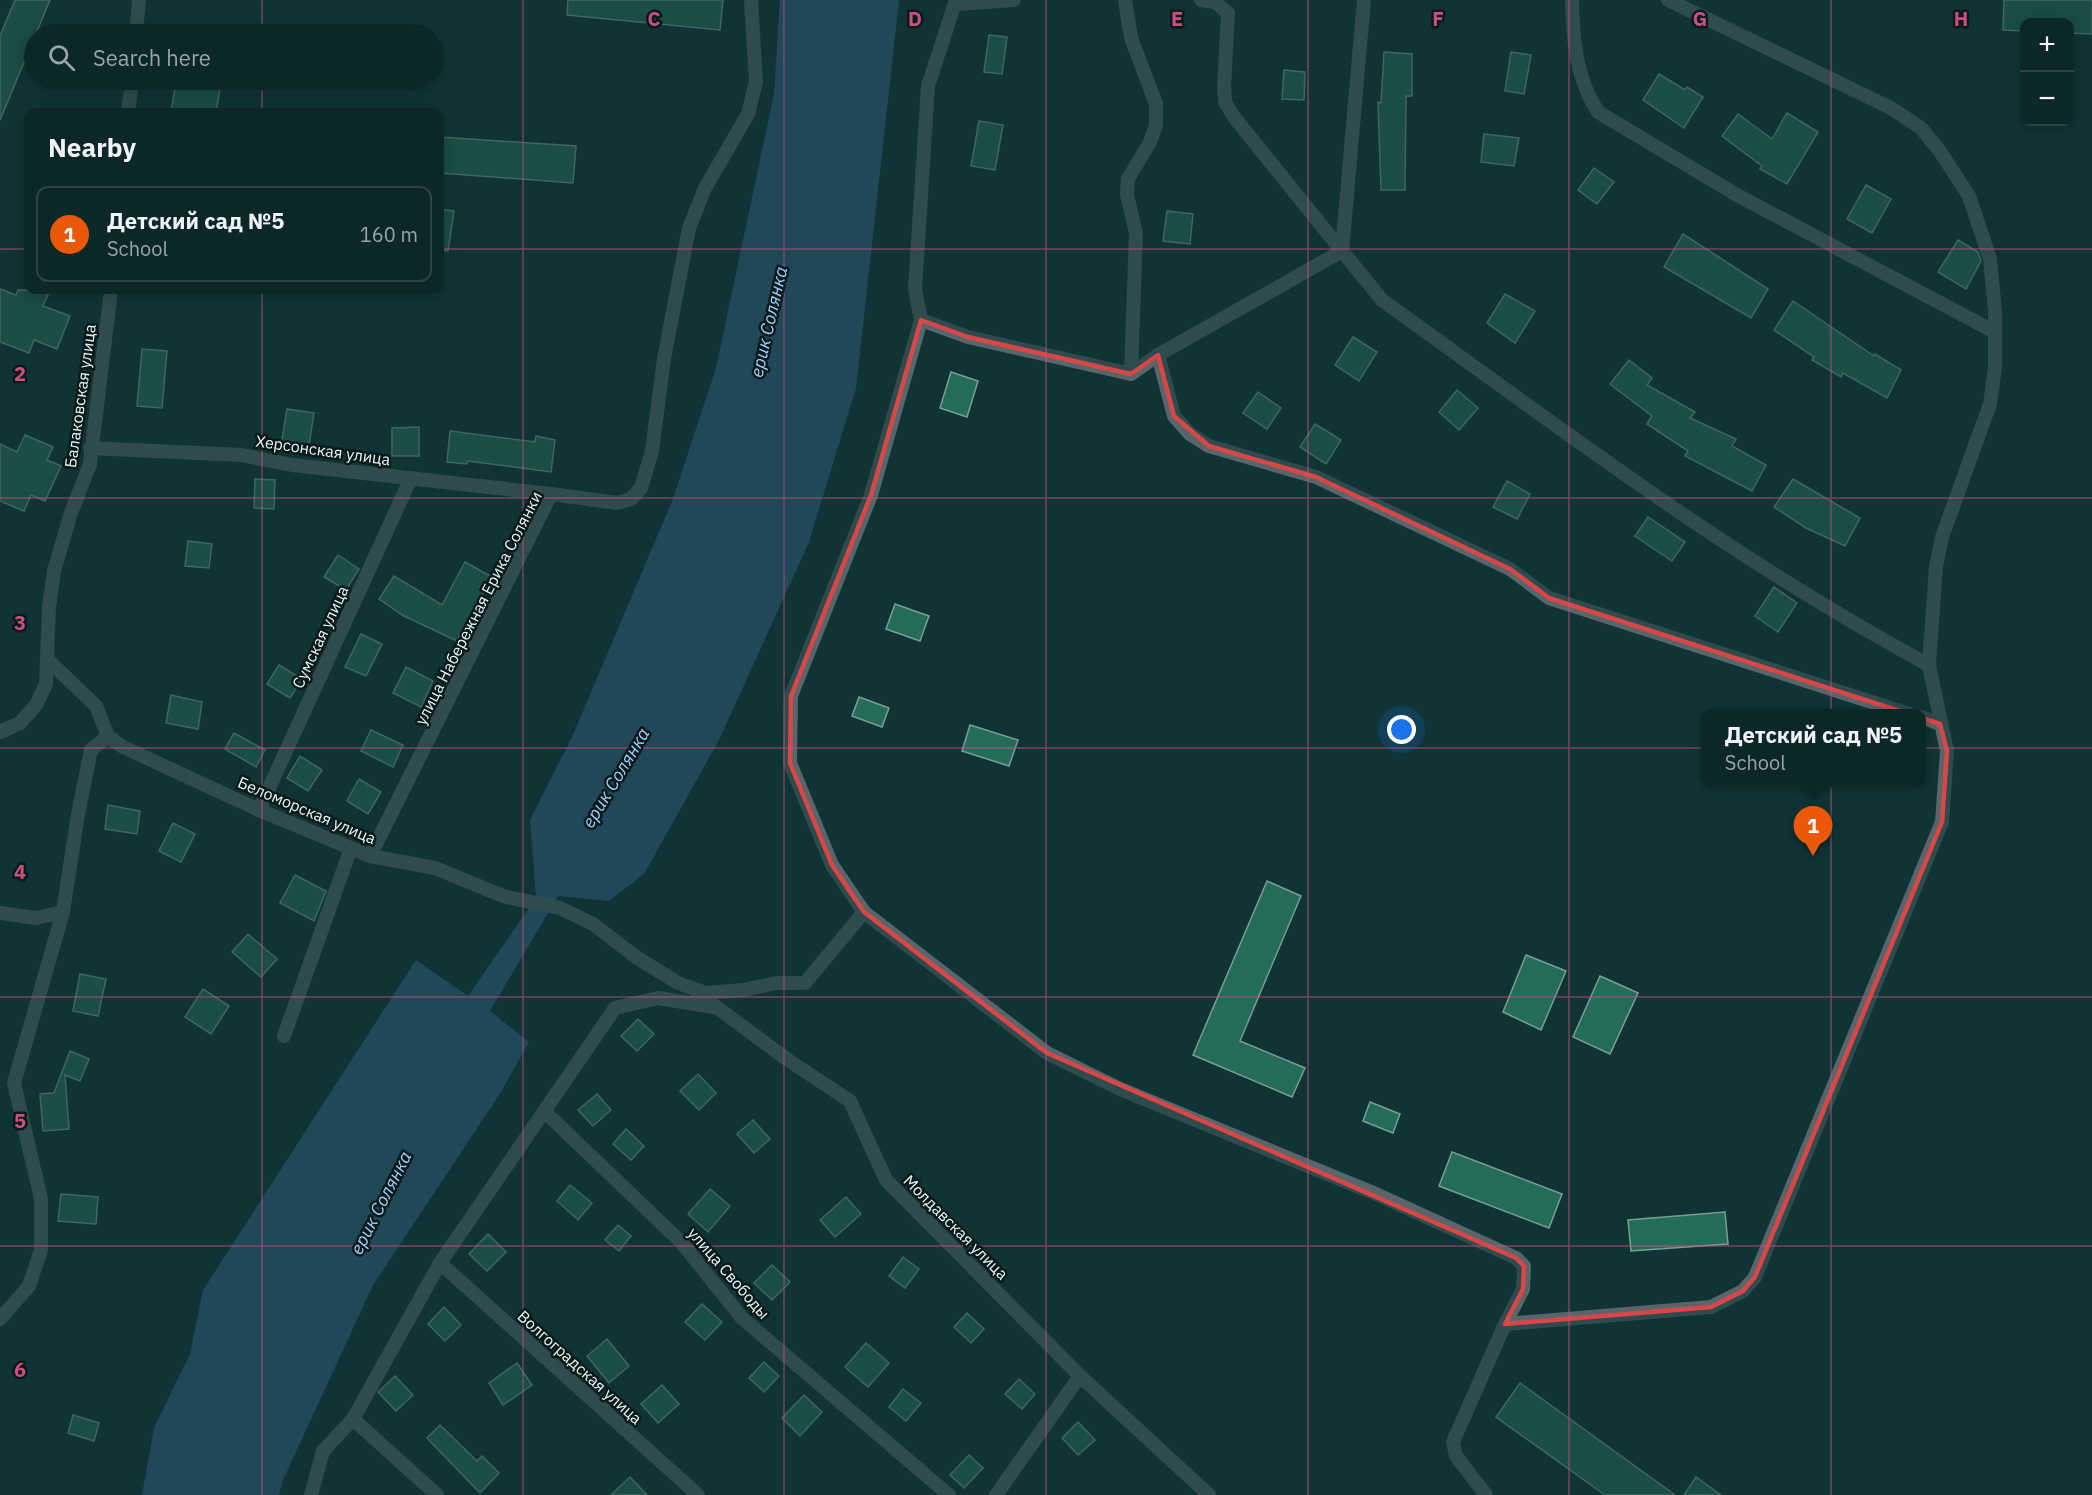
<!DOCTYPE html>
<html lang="en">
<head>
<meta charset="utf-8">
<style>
  :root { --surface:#0c2728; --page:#1a3334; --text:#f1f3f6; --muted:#9aa5a8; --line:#2c4445; --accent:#ea580c }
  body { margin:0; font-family:"IBM Plex Sans",sans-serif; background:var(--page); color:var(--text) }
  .controls { position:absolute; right:18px; top:18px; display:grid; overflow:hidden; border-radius:12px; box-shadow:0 3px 15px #0003 }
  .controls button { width:54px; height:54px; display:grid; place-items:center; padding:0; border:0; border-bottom:2px solid var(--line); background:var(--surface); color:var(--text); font:30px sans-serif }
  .you { position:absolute; left:1402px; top:730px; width:21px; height:21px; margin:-15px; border:4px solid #fff; border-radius:50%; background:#1a73e8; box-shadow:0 0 0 9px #1a73e833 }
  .badge { display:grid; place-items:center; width:39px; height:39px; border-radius:50%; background:var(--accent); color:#fff; font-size:20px; font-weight:700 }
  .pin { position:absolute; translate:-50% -50px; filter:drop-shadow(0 2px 3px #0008) }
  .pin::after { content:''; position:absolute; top:32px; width:21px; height:18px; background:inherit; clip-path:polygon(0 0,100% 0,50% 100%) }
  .popup { position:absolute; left:1701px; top:709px; width:225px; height:78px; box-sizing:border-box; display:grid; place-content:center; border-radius:12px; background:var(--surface); filter:drop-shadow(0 2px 4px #0005); font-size:20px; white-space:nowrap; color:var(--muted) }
  .popup b { font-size:22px; color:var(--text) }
  .popup::after { content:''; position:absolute; left:50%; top:100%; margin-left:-12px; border:12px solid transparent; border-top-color:var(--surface) }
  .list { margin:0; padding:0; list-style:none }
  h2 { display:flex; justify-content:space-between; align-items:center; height:78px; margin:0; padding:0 24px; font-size:26px }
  h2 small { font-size:20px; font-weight:400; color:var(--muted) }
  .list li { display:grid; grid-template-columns:39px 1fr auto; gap:18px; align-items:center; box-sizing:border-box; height:96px; margin:0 12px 12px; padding:0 12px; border:2px solid var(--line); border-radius:12px }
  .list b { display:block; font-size:22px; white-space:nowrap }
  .list p { margin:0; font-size:20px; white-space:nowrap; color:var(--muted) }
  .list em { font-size:20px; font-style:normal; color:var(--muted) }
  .icon { flex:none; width:33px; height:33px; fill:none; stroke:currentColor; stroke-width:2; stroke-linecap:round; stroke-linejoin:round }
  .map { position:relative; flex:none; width:2092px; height:1495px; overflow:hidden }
  .search { position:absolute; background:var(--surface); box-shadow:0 3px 15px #0003; left:24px; top:24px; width:420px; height:66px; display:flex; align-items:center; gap:15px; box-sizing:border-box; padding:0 21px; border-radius:33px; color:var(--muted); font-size:22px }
  .panel { position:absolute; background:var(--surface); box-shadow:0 3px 15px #0003; left:24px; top:108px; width:420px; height:186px; border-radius:12px }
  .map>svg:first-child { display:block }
  .water { fill:#336084 }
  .building { fill:#246c5a; stroke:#7b9d92; stroke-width:1.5 }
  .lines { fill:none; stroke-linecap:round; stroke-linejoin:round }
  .minor { stroke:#58666b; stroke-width:14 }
  .marked { fill:none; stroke:#d84747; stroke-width:4.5; stroke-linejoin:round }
  .grid { fill:none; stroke:#cb5082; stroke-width:1.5; stroke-opacity:0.55 }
  .labels { text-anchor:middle; stroke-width:5; stroke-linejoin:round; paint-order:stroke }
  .street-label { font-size:16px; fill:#e6f9f9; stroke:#0a1919 }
  .water-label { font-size:18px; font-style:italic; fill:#9bd1ff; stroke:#0a1919 }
  .grid-label { font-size:20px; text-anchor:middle; font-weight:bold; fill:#cb5082; stroke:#0a1919; stroke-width:5; stroke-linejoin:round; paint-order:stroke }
</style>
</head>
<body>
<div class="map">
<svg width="2092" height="1495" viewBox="0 0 2092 1495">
  <rect width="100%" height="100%" fill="#103435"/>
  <polygon class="water" points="780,0 899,0 856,388 809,542 719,740 644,874 609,901 558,896 490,1011 529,1042 501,1092 373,1285 282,1482 279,1495 142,1495 154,1428 190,1354 203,1290 416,960 468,996 536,898 530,820 572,737 673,499 716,368 774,94"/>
  <g class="building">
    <polygon points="15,0 50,0 0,120 0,36"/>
    <polygon points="568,0 723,0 720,30 567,15"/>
    <polygon points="2004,0 2092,0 2092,34 2070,33 2070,22 2025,22 2025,31 2003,30"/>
    <polygon points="989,35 1007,37 1002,74 984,72"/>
    <polygon points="1384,52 1412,54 1412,96 1406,96 1405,190 1381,190 1378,102 1381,103"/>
    <polygon points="1511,52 1531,55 1524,94 1505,91"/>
    <polygon points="1284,70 1305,72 1304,100 1282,99"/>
    <polygon points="1659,74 1685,90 1687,87 1703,97 1684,128 1643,100"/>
    <polygon points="176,82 220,89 216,112 171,112"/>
    <polygon points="1787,113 1818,132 1787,184 1760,169 1762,166 1722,136 1738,114 1772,139"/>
    <polygon points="979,121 1003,125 995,170 971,166"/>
    <polygon points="1484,134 1519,138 1514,166 1481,162"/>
    <polygon points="440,137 576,146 573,183 440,173"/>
    <polygon points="1594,168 1614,182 1597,204 1578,190"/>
    <polygon points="1866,185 1891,199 1872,233 1847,219"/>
    <polygon points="440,209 454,211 448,251 440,250"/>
    <polygon points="1167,211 1193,214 1190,244 1163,241"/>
    <polygon points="1683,234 1768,289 1751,318 1664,267"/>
    <polygon points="1958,240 1978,252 1981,261 1966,289 1938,272"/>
    <polygon points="0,289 16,295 18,290 50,290 43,306 70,316 57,349 34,340 29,353 0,342"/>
    <polygon points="1505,294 1535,311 1515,343 1487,323"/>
    <polygon points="1793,301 1874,356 1875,354 1901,370 1887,398 1843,373 1841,377 1812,360 1814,357 1774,330"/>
    <polygon points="1353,337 1377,352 1359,381 1335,365"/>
    <polygon points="142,349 167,351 162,408 137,406"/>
    <polygon points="1629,360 1652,378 1647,385 1695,412 1690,418 1736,439 1732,446 1766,465 1752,491 1685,456 1688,451 1647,424 1652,416 1610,384"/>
    <polygon points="951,372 978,381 967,417 940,408"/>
    <polygon points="1457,390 1478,408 1459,430 1439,412"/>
    <polygon points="1258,392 1281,408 1267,429 1243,413"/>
    <polygon points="287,409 314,413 308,451 281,446"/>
    <polygon points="1315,424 1341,440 1326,464 1300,447"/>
    <polygon points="419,427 419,456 392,456 392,428"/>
    <polygon points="450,431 535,442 536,436 555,440 551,472 468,461 467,464 447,462"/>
    <polygon points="25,435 53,447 47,460 61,466 45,501 31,495 24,511 0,501 0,444 17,452"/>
    <polygon points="255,479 275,480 274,509 254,508"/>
    <polygon points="1793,479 1860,518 1845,546 1806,528 1774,507"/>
    <polygon points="1507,481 1530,494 1517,519 1493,507"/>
    <polygon points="1648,517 1685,542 1672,561 1635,536"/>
    <polygon points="188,541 212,544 209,568 185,566"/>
    <polygon points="338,555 359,569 346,590 324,577"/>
    <polygon points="465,562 492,577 457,641 404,616 379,599 394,576 442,605"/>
    <polygon points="1774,587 1797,603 1778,632 1755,616"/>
    <polygon points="895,604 929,616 920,641 886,629"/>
    <polygon points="361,634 382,644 366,676 345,667"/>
    <polygon points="279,665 302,679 290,698 267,684"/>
    <polygon points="406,667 433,681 421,707 393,693"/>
    <polygon points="171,695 202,702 198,729 166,723"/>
    <polygon points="859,697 889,708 882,727 852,716"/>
    <polygon points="970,725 1018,740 1009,766 962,751"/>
    <polygon points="371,730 403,745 393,767 361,751"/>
    <polygon points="234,733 265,750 256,767 225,749"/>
    <polygon points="300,756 322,770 308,791 287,778"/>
    <polygon points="359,779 381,792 368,814 347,801"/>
    <polygon points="108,805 140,811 137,834 105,829"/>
    <polygon points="173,823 195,834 181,862 159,851"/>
    <polygon points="295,875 326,891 314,921 280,903"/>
    <polygon points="1267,881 1301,896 1240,1041 1305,1068 1292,1097 1193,1055"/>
    <polygon points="248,934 277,959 261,977 232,952"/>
    <polygon points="1526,955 1566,971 1541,1030 1503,1012"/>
    <polygon points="80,974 106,979 98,1016 73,1011"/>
    <polygon points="1600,976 1638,993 1610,1054 1573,1037"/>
    <polygon points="203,989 229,1006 211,1034 185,1017"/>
    <polygon points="638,1019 654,1034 637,1051 621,1036"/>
    <polygon points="70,1051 89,1059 80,1081 65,1075 69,1129 43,1131 40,1094 54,1093"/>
    <polygon points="698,1074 716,1093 699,1110 680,1091"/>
    <polygon points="597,1094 611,1110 593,1126 578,1110"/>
    <polygon points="1370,1102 1400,1114 1393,1133 1363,1121"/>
    <polygon points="753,1120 770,1139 754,1153 737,1134"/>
    <polygon points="626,1129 644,1146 631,1160 613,1144"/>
    <polygon points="1452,1152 1562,1194 1549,1228 1439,1186"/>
    <polygon points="570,1185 592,1203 578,1220 557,1201"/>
    <polygon points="710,1189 730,1206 708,1232 688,1214"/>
    <polygon points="61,1194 98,1197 96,1224 58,1221"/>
    <polygon points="846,1197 861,1214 835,1237 820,1220"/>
    <polygon points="1725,1212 1728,1244 1631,1251 1628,1220"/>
    <polygon points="618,1225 631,1236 619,1251 605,1240"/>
    <polygon points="488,1234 506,1252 487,1271 469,1254"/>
    <polygon points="903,1257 919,1269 905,1288 889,1276"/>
    <polygon points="772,1265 790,1282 772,1300 754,1283"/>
    <polygon points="702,1304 722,1322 705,1340 685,1322"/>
    <polygon points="444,1307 461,1325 445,1341 428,1324"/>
    <polygon points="967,1313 984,1329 971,1343 954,1327"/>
    <polygon points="607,1339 629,1366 609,1383 587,1356"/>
    <polygon points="866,1343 889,1363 868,1387 845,1367"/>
    <polygon points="764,1362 779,1376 764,1392 749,1378"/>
    <polygon points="517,1363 532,1385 503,1405 489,1383"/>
    <polygon points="395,1376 413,1395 396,1411 378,1392"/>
    <polygon points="1019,1379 1035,1394 1022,1409 1005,1394"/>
    <polygon points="1520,1383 1675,1495 1605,1495 1496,1417"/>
    <polygon points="662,1385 679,1404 658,1423 641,1404"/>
    <polygon points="903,1389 921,1403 906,1421 889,1407"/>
    <polygon points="804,1395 822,1412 800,1436 782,1418"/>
    <polygon points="73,1415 99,1423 94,1441 68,1433"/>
    <polygon points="1078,1422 1095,1440 1078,1455 1062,1438"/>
    <polygon points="440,1425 477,1461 482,1456 499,1473 480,1493 427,1438"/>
    <polygon points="969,1455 983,1468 964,1488 950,1475"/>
    <polygon points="630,1477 647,1495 611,1495"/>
    <polygon points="1696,1477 1721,1495 1684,1495"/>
  </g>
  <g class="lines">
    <g class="minor">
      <polyline points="956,0 928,86 915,289 921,320 871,495 791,696 790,763 832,865 864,912 1047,1053 1120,1089 1376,1194 1516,1258 1524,1266 1523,1289 1505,1324"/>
      <polyline points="1125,0 1131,38 1156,104 1156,125 1150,142 1128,179 1127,195 1136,233 1131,374"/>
      <polyline points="1201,0 1215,2 1228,13 1224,87 1225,102 1234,117 1342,251 1158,355 1174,416 1190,434 1209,446 1316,477 1510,569 1549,598 1909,714"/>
      <path d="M1364 0 1342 251 1382 300C1560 428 1735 561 1929 665"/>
      <path d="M1572 0C1573 39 1576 79 1598 112L1737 195 1993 331"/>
      <polyline points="957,4 1014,0"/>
      <polyline points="136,34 139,0"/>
      <polyline points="128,112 132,80"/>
      <polyline points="921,320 968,337 1131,374 1158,355"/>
      <polyline points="90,448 241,455 292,465 551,494"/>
      <polyline points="48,660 96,706 108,736 121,746 259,810 370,856 435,868 503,896 560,908 593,924 636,957 678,983 706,993 744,990 776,983 805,983 864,912"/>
      <polyline points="1921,717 1940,724"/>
      <polyline points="0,732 20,723 36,705 46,684 49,607 54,571 71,513 90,464 111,290"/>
      <polyline points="259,810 411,478"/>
      <polyline points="370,856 551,494 617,503 631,499 641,488 652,451 664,359 689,228 705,188 748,114 756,82 751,0"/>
      <polyline points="0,913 36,918 63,912"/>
      <polyline points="696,992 788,1060 850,1101 886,1180 1080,1376 1209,1495"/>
      <polyline points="284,1036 351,848"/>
      <polyline points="545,1112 681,1242 742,1318 949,1495"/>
      <polyline points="440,1263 698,1495"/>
      <polyline points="0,1319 29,1286 41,1250 41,1199 14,1083 63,912 78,814 91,750 108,736"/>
      <polyline points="353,1419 437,1495"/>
      <polyline points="311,1495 323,1451 353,1419 440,1263 615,1008 658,998 714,1007"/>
      <polyline points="996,1495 1080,1376"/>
      <polyline points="1486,1495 1456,1456 1453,1442 1505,1324 1711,1307 1743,1291 1755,1277 1942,822 1947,751 1929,665 1936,567 1942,537 1990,404 1995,368 1995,311 1990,259 1969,196 1939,150 1921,128 1891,108 1668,0"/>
    </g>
  </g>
  <path d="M0 0H2092V1495H0ZM921 320 968 337 1131 374 1158 355 1174 416 1209 446 1316 477 1510 569 1549 598 1940 724 1947 751 1942 822 1755 1277 1743 1291 1711 1307 1505 1324 1523 1289 1524 1266 1516 1258 1047 1053 864 912 832 865 790 763 791 696 871 495Z" fill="#103435" fill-opacity=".55" fill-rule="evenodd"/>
  <path class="marked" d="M921 320 968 337 1131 374 1158 355 1174 416 1209 446 1316 477 1510 569 1549 598 1940 724 1947 751 1942 822 1755 1277 1743 1291 1711 1307 1505 1324 1523 1289 1524 1266 1516 1258 1047 1053 864 912 832 865 790 763 791 696 871 495Z"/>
  <path class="grid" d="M262 0V34M523 0V1495M784 0V1495M1046 0V1495M1308 0V1495M1569 0V1495M1831 0V1495M262 80V112M0 249H28M440 249H2092M262 290V1495M0 498H2092M0 748H2092M0 997H2092M0 1246H2092"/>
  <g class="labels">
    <g class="street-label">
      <text transform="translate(80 396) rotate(-82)" y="6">Балаковская улица</text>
      <text transform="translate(323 450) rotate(8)" y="6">Херсонская улица</text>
      <text transform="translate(478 608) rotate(-63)" y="6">улица Набережная Ерика Солянки</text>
      <text transform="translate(320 637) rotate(-65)" y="6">Сумская улица</text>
      <text transform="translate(307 810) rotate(23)" y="6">Беломорская улица</text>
      <text transform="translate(956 1227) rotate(45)" y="6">Молдавская улица</text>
      <text transform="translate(729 1273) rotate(49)" y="6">улица Свободы</text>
      <text transform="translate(580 1367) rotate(42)" y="6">Волгоградская улица</text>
    </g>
    <g class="water-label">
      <text transform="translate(769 322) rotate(-77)" y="6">ерик Солянка</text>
      <text transform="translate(616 778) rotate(-59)" y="6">ерик Солянка</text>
      <text transform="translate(381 1203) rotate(-63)" y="6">ерик Солянка</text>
    </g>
  </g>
  <g class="grid-label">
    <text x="654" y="26">C</text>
    <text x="915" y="26">D</text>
    <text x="1177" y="26">E</text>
    <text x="1438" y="26">F</text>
    <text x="1700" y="26">G</text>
    <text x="1961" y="26">H</text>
    <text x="20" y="381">2</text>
    <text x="20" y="630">3</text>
    <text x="20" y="879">4</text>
    <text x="20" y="1128">5</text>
    <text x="20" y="1377">6</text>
  </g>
</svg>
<div class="controls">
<button>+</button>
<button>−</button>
</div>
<div class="you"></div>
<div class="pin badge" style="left:1813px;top:856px">1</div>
<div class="popup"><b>Детский сад №5</b>School</div>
<div class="search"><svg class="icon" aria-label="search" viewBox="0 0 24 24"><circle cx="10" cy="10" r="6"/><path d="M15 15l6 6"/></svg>Search here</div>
<section class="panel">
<h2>Nearby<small></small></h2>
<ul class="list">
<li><span class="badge">1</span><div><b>Детский сад №5</b><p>School</p></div><em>160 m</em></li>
</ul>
</section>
</div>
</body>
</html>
